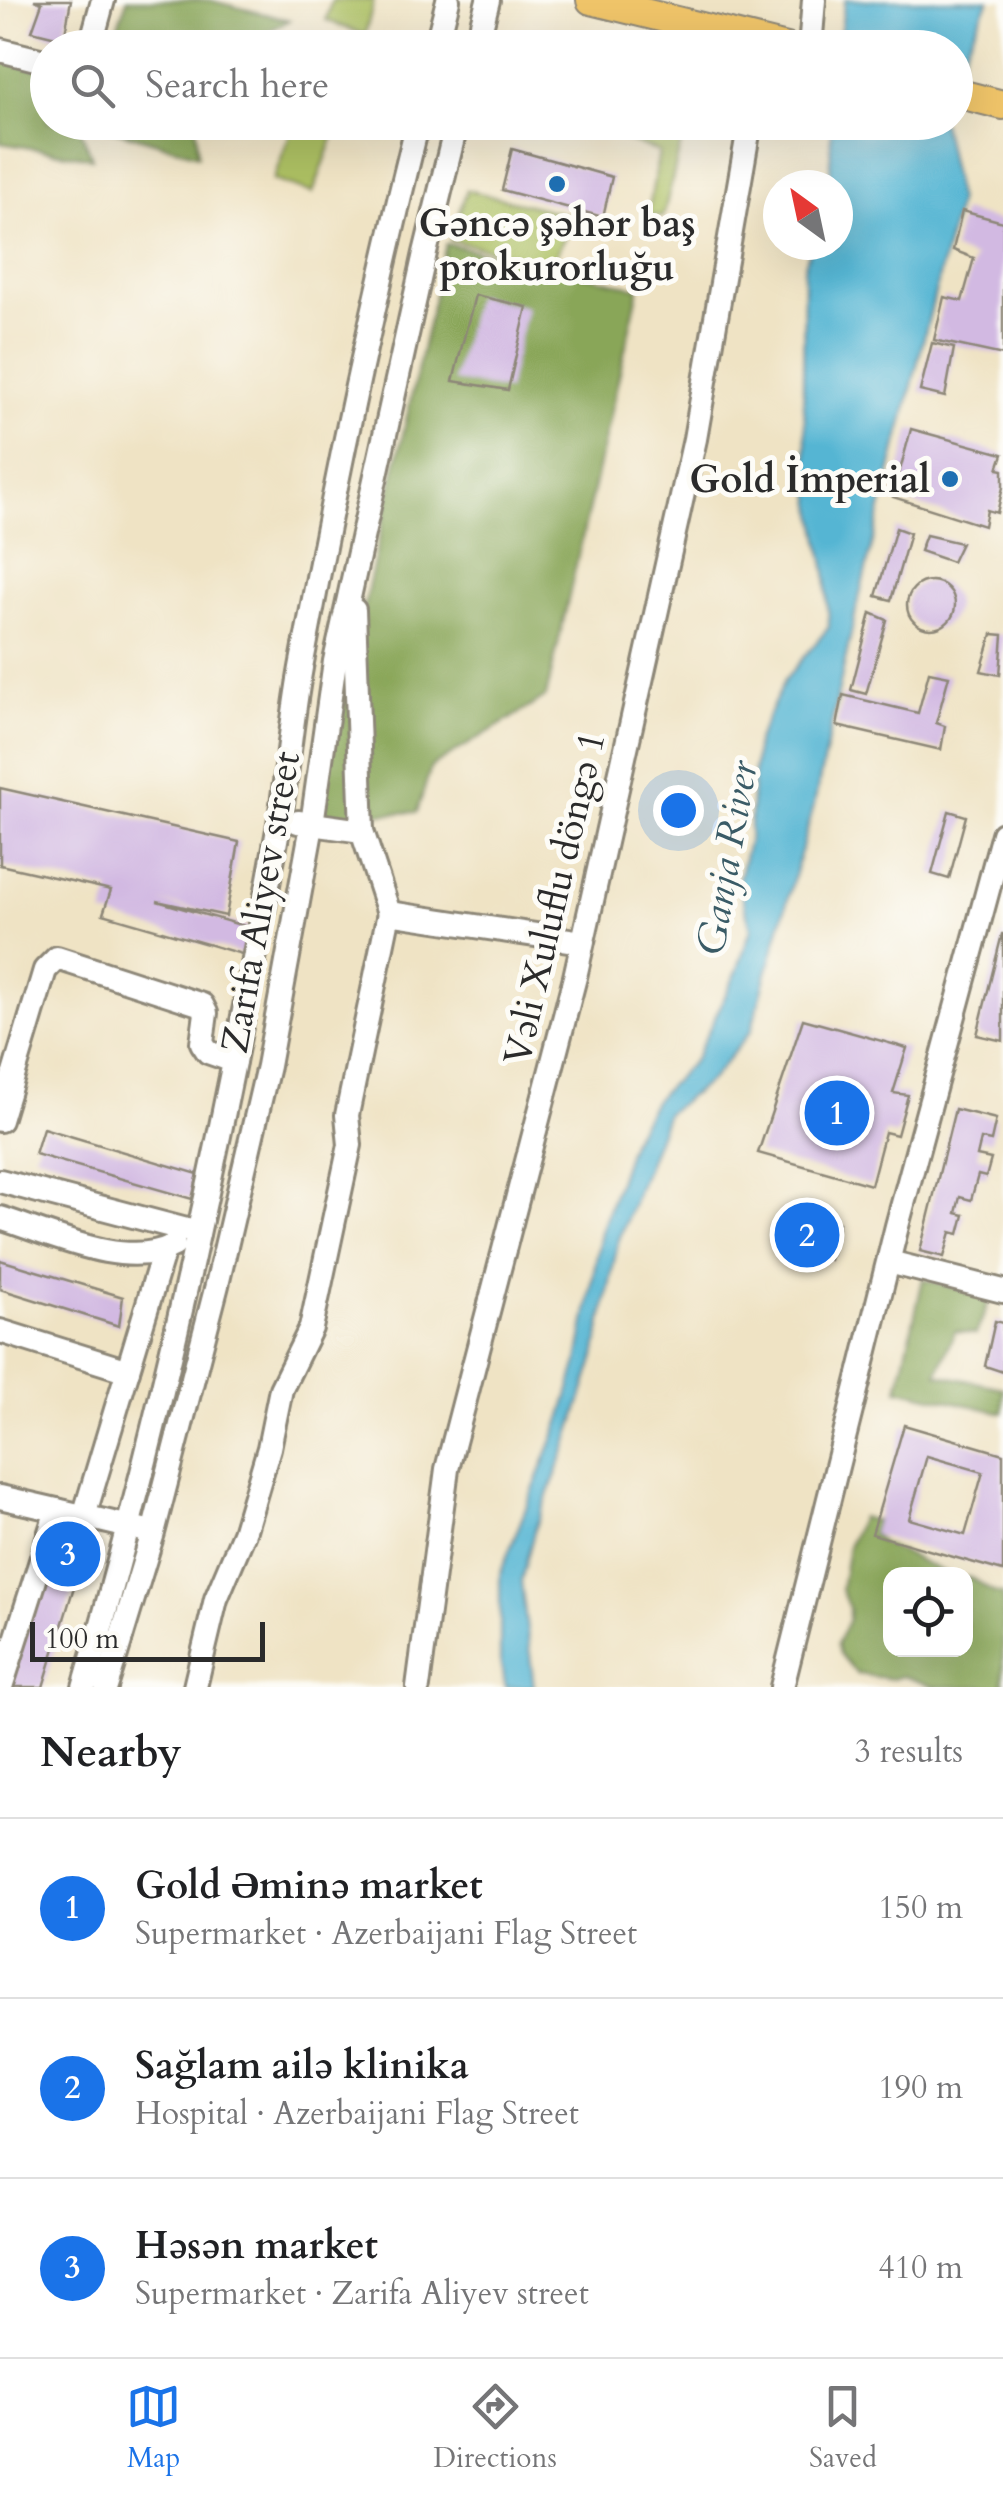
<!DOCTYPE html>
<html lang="en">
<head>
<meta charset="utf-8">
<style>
  :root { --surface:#fff; --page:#f2f2f2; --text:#202124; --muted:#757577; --line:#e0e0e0; --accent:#1a73e8 }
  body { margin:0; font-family:Cardo,serif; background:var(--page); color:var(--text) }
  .controls { position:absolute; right:30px; bottom:30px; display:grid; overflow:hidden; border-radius:20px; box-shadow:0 10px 40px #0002 }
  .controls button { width:90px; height:90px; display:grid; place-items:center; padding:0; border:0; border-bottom:2px solid var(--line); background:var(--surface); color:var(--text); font:50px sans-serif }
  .compass { position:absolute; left:763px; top:170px; width:90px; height:90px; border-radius:50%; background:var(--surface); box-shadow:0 10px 40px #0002; rotate:327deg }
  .scale { position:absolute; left:30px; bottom:25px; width:235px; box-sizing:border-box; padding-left:10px; border:5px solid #2b2b2b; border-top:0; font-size:28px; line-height:35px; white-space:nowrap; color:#2b2b2b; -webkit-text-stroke:8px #fdfcf7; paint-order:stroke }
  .you { position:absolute; left:678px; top:810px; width:35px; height:35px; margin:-25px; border:8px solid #fff; border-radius:50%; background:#1a73e8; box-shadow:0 0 0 15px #1a73e833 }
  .badge { display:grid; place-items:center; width:65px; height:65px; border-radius:50%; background:var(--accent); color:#fff; font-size:32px; font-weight:700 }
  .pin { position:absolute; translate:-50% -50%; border:5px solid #fff; box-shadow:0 2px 10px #0006 }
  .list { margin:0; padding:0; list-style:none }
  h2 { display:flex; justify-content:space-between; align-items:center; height:130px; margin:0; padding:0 40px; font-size:42px }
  h2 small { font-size:32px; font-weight:400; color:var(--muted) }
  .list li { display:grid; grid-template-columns:65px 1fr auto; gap:30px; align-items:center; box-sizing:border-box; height:180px; padding:0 40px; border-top:2px solid var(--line) }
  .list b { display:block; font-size:38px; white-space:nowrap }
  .list p { margin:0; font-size:32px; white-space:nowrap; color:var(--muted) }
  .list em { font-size:32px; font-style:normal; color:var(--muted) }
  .icon { flex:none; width:55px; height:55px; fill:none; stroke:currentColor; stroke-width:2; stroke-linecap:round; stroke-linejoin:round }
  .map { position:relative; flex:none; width:1003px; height:1687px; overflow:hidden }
  .search { position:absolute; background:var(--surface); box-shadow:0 10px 40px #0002; left:30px; right:30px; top:30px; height:110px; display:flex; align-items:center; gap:25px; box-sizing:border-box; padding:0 35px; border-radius:55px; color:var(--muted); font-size:38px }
  .sheet { height:670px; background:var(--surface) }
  nav { display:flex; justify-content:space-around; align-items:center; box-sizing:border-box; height:140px; border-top:2px solid var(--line); background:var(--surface); font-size:28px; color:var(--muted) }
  nav a { display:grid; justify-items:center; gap:5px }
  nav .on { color:var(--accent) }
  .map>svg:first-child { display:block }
  .green { fill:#acbf62; stroke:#6c7546; stroke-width:2.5 }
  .forest { fill:#89a658; stroke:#5a6842; stroke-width:2.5 }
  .water { fill:#55b5d3; stroke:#40707f; stroke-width:2.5 }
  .building { fill:#d2b9e2; fill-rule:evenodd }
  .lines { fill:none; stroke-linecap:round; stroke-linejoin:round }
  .minor-casing { stroke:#8d8778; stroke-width:28 }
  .major-casing { stroke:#8d8778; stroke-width:32 }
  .minor { stroke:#fff; stroke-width:22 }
  .major { stroke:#efc469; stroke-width:28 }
  .poi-dot { fill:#1f6fb2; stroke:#fdfcf7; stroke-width:4 }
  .labels { text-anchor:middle; stroke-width:10; stroke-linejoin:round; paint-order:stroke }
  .poi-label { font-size:38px; font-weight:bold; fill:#2b2b2b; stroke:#fdfcf7 }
  .street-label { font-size:38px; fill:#2b2b2b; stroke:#fdfcf7 }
  .water-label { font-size:40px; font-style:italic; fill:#3a5b66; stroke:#fdfcf7 }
</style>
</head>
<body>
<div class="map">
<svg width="1003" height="1687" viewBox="0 0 1003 1687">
  <rect width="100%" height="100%" fill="#fdfcf7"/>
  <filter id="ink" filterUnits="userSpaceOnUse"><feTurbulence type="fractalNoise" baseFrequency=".01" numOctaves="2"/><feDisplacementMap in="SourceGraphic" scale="20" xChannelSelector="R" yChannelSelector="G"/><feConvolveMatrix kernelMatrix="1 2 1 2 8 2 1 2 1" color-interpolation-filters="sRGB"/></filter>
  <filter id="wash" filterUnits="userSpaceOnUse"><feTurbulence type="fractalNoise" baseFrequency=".0048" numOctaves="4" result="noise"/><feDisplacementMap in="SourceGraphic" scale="40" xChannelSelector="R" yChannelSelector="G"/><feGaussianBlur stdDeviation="2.25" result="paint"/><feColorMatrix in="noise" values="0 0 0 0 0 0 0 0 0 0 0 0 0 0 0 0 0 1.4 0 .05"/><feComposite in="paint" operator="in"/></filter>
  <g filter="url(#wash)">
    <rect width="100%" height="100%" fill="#efe3c4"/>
    <g class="green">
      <polygon points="332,0 374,0 365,35 326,20"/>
      <polygon points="294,123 334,136 313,193 273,180"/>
      <polygon points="610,123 686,123 663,217 648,214 659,152 607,133"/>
      <polygon points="467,190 574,216 552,264 450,240"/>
    </g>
    <g class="forest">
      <polygon points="127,0 209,0 289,20 242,47 205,44 202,48 110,47"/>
      <polygon points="0,60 47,71 48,122 78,123 92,158 0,143"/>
      <polygon points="90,123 196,123 198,155"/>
      <polygon points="446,244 639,288 546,697 431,767 417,812 316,817"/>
      <polygon points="923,1279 991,1297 976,1334 955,1331 937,1374 1003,1388 1003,1413 898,1389"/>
      <path d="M861 1517 876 1521 872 1534 882 1543 948 1574H890V1650H966V1577C982 1579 984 1593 1003 1594V1687H935L903 1676 892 1679 857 1674 840 1654 837 1644 849 1619V1608L841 1590 848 1546Z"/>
    </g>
    <g class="water">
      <polygon points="845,0 989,0 966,47 956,80 956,48 838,48"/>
      <polygon points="831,123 942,123 958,201 857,606 814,805 751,1031 711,1080 667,1113 618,1242 595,1357 566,1448 534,1532 521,1581 534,1687 505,1687 500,1661 500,1574 562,1417 578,1361 601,1232 632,1139 654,1101 695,1059 737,971 751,929 738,882 749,838 756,742 785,680 829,627 826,572 808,477 803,389 804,269 811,245 838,245 838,185 830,185"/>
    </g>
    <g id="blocks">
      <g class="building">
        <polygon points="34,0 71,0 64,39 32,31 42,3"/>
        <polygon points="512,149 612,177 603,217 502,190"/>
        <polygon points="962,211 1003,222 1003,355 934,340 944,297 962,301 974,258 953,250"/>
        <polygon points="475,295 527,307 508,390 453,381"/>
        <polygon points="932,343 954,348 945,397 920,391"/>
        <polygon points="911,429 1003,454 998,469 1003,470 1003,487 997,513 987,510 984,526 893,497"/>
        <polygon points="896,528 910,533 891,600 876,596"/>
        <polygon points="926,535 961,543 952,562 920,551"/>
        <circle cx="931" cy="605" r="24"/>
        <polygon points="871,613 887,620 866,694 851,690"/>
        <polygon points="992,634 1003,635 1000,675 981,671"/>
        <polygon points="929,672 949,676 936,723 945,726 941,750 837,726 843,695 918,713"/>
        <polygon points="0,788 239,842 226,916 157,901 251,928 245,955 103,914 111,890 0,865"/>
        <polygon points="949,811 966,816 949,879 932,874"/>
        <polygon points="1002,934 1003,934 1003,1041 977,1035"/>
        <polygon points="803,1019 907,1048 893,1093 908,1095 897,1135 885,1132 871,1185 758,1153"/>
        <polygon points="955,1109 996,1119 991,1141 981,1139 977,1156 991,1159 986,1177 978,1175 971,1200 960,1197 956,1213 964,1215 959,1234 951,1232 944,1257 920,1251"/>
        <polygon points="43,1128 198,1174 192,1199 35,1154"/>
        <polygon points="785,1210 839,1223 830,1260 776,1246"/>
        <polygon points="0,1260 123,1297 119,1326 0,1289"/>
        <polygon points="995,1321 1003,1323 1003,1372 985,1366"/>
        <path d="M904 1425 1003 1454V1571L872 1534ZM927 1456 983 1472 965 1535 909 1519Z"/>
        <polygon points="60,1539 84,1545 77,1571 53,1563"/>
        <polygon points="40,1567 77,1577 43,1687 6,1687"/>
      </g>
    </g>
  </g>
  <g filter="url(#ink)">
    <use href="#blocks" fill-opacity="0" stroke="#8d8778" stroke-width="2.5"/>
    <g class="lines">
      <defs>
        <g id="minor">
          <polyline points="90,48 103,0"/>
          <polyline points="436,48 448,0"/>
          <polyline points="476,48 488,0"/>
          <polyline points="810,48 814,0"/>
          <polyline points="0,50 48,62"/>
          <polyline points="354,610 362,831"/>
          <polyline points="298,822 362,831 389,913 582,942"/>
          <polyline points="0,1120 45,970 57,958 202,1005 206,1013 202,1043 208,1052 234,1061"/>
          <polyline points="0,1181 198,1233"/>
          <path d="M0 1218C49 1233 126 1271 174 1245"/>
          <polyline points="889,1262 1003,1291"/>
          <polyline points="0,1331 128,1371"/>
          <polyline points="0,1497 143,1530"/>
          <polyline points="84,1516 164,1250"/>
          <polyline points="1,1687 57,1510"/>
          <path d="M84 1687C166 1404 227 1114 279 824 288 769 292 713 303 657 336 478 374 299 418 122"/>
          <polyline points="106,1687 153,1533 217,1285 268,1066 311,831 335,661 425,253 457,122"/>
          <polyline points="195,1687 216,1599 244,1533 269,1448 281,1389 311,1328 350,1145 347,1115 389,913"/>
          <polyline points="418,1687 447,1469 575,977 695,439 750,122"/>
          <polyline points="782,1687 897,1226 1003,834"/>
        </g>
        <g id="major">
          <polyline points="591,0 787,48"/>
          <polyline points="956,93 1003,105"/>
        </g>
      </defs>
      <use href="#minor" class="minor-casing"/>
      <use href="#major" class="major-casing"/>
      <use href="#minor" class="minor"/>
      <use href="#major" class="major"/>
    </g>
  </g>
  <g class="poi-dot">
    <circle cx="557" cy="184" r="10"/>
    <circle cx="950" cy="479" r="10"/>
  </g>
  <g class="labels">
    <g class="poi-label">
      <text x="557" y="236">Gəncə şəhər baş<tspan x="557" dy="44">prokurorluğu</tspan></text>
      <text x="930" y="492" text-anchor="end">Gold İmperial</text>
    </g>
    <g class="street-label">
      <text transform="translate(554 898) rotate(-77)" y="13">Vəli Xuluflu döngə 1</text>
      <text transform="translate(260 902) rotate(-80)" y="13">Zarifa Aliyev street</text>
    </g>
    <g class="water-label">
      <text transform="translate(726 858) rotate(-80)" y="14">Ganja River</text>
    </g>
  </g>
</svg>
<div class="controls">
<button><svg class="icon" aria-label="locate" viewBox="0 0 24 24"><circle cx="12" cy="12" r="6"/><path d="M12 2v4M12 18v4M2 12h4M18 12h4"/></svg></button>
</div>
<svg class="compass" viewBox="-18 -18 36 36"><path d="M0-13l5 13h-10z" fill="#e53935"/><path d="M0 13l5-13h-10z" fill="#757577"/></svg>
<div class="scale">100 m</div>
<div class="you"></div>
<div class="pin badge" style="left:837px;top:1113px">1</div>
<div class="pin badge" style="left:807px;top:1235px">2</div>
<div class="pin badge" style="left:68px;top:1554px">3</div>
<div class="search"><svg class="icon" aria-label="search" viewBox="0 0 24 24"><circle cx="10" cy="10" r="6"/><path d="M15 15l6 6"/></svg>Search here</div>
</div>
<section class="sheet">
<h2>Nearby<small>3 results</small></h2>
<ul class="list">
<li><span class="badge">1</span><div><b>Gold Əminə market</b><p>Supermarket · Azerbaijani Flag Street</p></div><em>150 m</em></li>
<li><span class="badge">2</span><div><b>Sağlam ailə klinika</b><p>Hospital · Azerbaijani Flag Street</p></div><em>190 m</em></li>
<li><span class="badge">3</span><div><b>Həsən market</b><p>Supermarket · Zarifa Aliyev street</p></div><em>410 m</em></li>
</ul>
</section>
<nav>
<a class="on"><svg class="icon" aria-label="map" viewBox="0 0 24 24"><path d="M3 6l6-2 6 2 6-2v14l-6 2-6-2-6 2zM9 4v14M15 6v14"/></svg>Map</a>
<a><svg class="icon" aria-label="directions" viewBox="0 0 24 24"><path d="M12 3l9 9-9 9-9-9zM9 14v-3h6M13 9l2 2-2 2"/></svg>Directions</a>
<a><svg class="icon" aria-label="saved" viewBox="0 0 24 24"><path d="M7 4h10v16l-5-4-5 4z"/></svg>Saved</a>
</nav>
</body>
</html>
